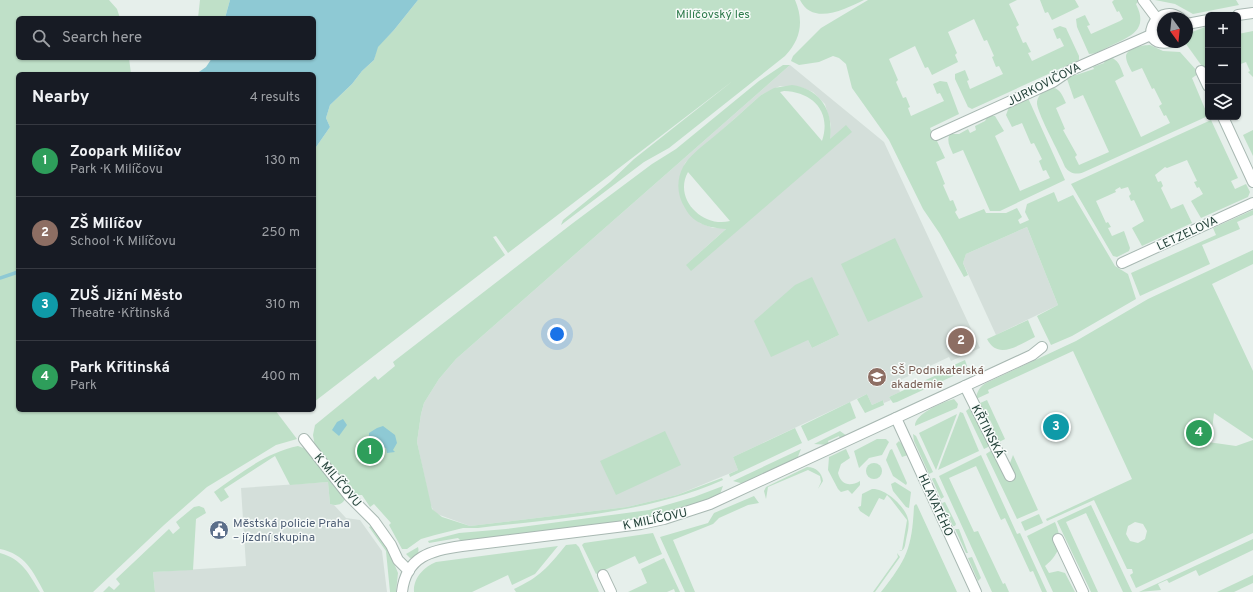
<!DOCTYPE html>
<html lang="en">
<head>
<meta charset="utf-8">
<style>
  :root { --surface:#171b24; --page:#20242c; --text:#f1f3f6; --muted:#9ea1a6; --line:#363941; --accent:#f4845f }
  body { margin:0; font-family:Overpass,sans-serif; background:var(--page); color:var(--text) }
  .controls { position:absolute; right:12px; top:12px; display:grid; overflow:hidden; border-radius:6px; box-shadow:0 1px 3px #0004 }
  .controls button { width:36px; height:36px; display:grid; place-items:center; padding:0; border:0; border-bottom:1px solid var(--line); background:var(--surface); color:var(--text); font:20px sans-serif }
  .compass { position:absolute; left:1157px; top:12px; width:36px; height:36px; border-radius:50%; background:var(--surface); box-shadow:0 1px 3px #0004; rotate:165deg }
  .you { position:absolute; left:557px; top:334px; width:14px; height:14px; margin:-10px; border:3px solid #fff; border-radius:50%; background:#1a73e8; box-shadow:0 0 0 6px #1a73e833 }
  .badge { display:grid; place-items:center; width:26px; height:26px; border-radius:50%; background:var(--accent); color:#fff; font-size:13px; font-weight:700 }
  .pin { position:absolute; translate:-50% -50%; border:2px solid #fff; box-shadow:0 1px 4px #0006 }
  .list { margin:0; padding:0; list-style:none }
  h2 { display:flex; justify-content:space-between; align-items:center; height:52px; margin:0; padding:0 16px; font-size:17px }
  h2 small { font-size:13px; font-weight:400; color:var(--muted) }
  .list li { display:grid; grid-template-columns:26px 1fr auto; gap:12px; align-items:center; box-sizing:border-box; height:72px; padding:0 16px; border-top:1px solid var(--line) }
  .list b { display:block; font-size:15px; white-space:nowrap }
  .list p { margin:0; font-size:13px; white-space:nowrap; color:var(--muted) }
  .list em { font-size:13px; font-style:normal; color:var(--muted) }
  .icon { flex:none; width:22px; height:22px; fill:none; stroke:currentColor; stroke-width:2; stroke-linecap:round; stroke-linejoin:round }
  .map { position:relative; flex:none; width:1253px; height:592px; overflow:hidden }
  .search { position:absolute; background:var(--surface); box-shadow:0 1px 3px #0004; left:16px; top:16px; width:300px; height:44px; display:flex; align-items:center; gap:10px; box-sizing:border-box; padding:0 14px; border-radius:6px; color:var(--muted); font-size:15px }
  .panel { position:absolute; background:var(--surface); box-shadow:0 1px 3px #0004; left:16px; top:72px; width:300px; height:340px; border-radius:6px }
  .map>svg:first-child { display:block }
  .built { fill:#d4dfda; fill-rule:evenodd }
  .green { fill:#bfe0c8; fill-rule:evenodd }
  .water { fill:#8ec9d4 }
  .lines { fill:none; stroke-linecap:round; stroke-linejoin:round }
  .stream { stroke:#8ec9d4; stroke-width:3.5 }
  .minor-casing { stroke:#a8b8b2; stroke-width:12 }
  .minor { stroke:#fff; stroke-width:10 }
  .labels { text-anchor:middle; stroke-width:3; stroke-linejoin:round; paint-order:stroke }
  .park-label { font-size:12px; fill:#2d7a4b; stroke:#f7fbf9 }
  .street-label { font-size:12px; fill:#24423a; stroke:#f7fbf9 }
  .education-label { font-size:12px; fill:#785e54; stroke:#f7fbf9; text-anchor:start }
  .service-label { font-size:12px; fill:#4e5e75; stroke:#f7fbf9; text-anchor:start }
</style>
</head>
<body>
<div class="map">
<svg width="1253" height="592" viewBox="0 0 1253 592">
  <rect width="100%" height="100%" fill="#e6efeb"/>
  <g class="built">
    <path d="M790 65 884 142 980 348 951 361 949 357 896 382 900 392 889 397 891 400 884 403 883 400 872 405 867 394 733 457 738 470 677 495 627 507 470 526 437 514 433 510 430 503 417 442 421 414 424 403 439 379 456 359ZM780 86 803 88 813 92 825 104 831 125 830 139 686 265 727 228H713L700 223 679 191 685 163 761 95ZM839 335 812 348 808 340Z"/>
    <polygon points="1027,227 1058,305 996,335 963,263 966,254"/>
    <polygon points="328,482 330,504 334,505 346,518 360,520 382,551 387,592 155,592 153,572 246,566 241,488"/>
  </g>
  <g class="green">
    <path d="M0 0H109L117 9 120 18H18V58H129L131 74H18V410H275L297 439 276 445 207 487 164 525 93 592H44C33 571 25 554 0 549Z"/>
    <polygon points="200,0 230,0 225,18 198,18"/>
    <path d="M418 0H795C804 21 801 39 785 56L669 148 644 162 561 225 563 220 610 182 634 159 734 80 508 253 496 236 493 237 505 255 314 402V150L330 127 326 118 330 105 352 84 362 71 374 60 377 47 394 30Z"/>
    <path d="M800 0H864C845 9 813 26 800 0Z"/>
    <polygon points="868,0 1017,0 1009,4 1019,25 1016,27 1023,43 1026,42 1031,52 1028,53 1032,61 1064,46 1060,38 1057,39 1053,29 1060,26 1066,28 1079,56 1079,60 972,109 968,107 955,79 955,74 965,70 969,80 967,81 970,89 1003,74 999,66 996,67 992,57 994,56 987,40 984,41 974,19 948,32 957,53 955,55 958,62 932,75 928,67 925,68 915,46 889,59 898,80 896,82 903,98 906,97 910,107 908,108 911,116 944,101 940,93 937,94 933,84 940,81 947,82 959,114 930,128 932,133 930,134 933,140 936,139 945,158 936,162 945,184 943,185 950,201 953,200 957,210 955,212 959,219 984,209 986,213 1006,213 1017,208 1022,217 1018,220 1020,224 1029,220 1025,212 1027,204 1054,192 1058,202 1073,195 1115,266 1128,274 1136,299 1072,336 1051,345 1037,316 1058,305 1027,227 966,254 963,263 968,275 964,277 940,234 923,209 889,140 852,88 846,64 839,58 833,56 819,62 799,65 791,61 793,56 821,28"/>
    <polygon points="1040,0 1075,0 1079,7 1052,20 1048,12 1045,13"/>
    <path d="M1114 0H1137L1138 2 1136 4C1149 30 1131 36 1110 46 1104 49 1096 54 1089 54L1077 27 1076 19 1085 15 1090 25 1087 26 1091 34 1120 21 1123 19 1119 11 1117 12 1112 2Z"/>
    <polygon points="1155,0 1236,0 1239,5 1193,14 1175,4"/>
    <polygon points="1205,27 1208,42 1206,68 1204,69 1186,44 1192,32"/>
    <polygon points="1253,31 1253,77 1248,72 1250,71 1246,62 1238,65 1238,34"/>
    <path d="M1150 45 1163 51 1180 52 1198 72V74L1192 78 1208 116 1084 172C1077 175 1070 174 1065 167 1059 152 1039 117 1037 104 1036 94 1050 83 1058 90 1062 93 1064 99 1066 103L1056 108 1065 129 1063 130 1077 155 1075 157 1079 165 1109 152 1083 95 1074 99 1067 79 1071 74 1076 75 1094 69 1093 67 1104 63 1106 57C1118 57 1120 66 1124 76L1115 81 1141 137 1170 123 1166 115 1164 116 1159 106 1162 104 1154 88 1152 89 1142 68 1132 72C1130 68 1126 62 1126 56 1127 48 1143 45 1150 45Z"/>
    <path d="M783 65H790L456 359 439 379 424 403 421 414 417 442 432 509 442 517 470 526 627 507 677 495 722 478 723 480C645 514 561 518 478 528H463L435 535 421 539 407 549H402L389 525 391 523 374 504 370 507 362 495H352L315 447 313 435 315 425 375 376 378 380 395 366 393 362 573 223 652 164 676 149 759 81Z"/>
    <path d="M792 85C821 89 834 112 830 139L846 125 852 132 691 271 686 265 726 229C710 228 693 224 685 208 677 196 676 180 683 167 689 156 701 147 711 139 728 125 744 110 761 95L774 88ZM784 91C812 92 832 111 822 141L780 92ZM688 172 730 221C703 228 673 199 688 172Z"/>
    <path d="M1028 98 1065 180 1000 211H990L963 150 953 154C950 147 946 141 950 134H959L968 129 970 133 976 130 975 126 985 121 988 116H995L1004 131 995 136 1020 191 1050 178 1046 170 1043 171 1039 161 1042 159 1034 143 1031 144 1022 123 1012 127 1006 115 1009 107Z"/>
    <polygon points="1211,120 1238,178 1231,181 1235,189 1246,184 1250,192 1248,197 1201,218 1191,201 1203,194 1199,187 1197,188 1194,182 1197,181 1187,160 1167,168 1165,167 1155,175 1158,182 1161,181 1163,186 1161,188 1171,209 1183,204 1192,223 1142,246 1132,228 1144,221 1134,200 1131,201 1129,196 1131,194 1128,187 1121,189 1120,187 1115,190 1116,192 1096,201 1106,223 1108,222 1111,227 1108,228 1112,236 1124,231 1130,248 1129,251 1117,257 1113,256 1071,184"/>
    <polygon points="1253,130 1253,156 1243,135"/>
    <polygon points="1253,210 1253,215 1237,222 1240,229 1202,245 1210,264 1140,296 1131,273 1216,235 1213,228"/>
    <polygon points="895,238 923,297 868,322 841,264"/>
    <path d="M1253 250V264L1212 284 1253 371V439L1214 413 1212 430 1208 442 1236 446 1253 440V533L1136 588 1130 575 1133 573 1132 569H1127L1094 500 1047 521 1046 519 1132 479 1073 351 988 390 989 393 976 399C977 392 979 387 986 383L1076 341 1148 299ZM1135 522 1143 524 1147 531 1145 539 1138 543 1130 541 1126 534 1128 526Z"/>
    <polygon points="812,277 839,335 812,348 808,340 771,357 754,321 795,285"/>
    <path d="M1028 320 1035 337C1020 344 998 361 987 339Z"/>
    <polygon points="965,360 967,366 964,371 897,402 893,403 889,397 954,367 954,365"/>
    <polygon points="867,394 872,405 883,400 884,405 865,413 857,399"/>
    <path d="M954 399 958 404 957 408 915 426C914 414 943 402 954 399Z"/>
    <polygon points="987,400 1005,439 999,442 991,430 994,428 990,420 987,421 978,404"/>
    <polygon points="850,402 856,418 808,441 801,426"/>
    <polygon points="971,407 992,445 984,449 966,411"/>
    <polygon points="960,412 963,413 979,451 938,470"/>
    <polygon points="957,414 936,470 919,433"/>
    <polygon points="795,428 802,443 730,477 729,474 738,470 733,457"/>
    <polygon points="665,431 681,465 616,495 600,461"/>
    <polygon points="840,431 847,436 840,439 839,436 828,441 829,445 814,444"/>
    <polygon points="913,434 916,436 933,472 929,474 914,441"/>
    <polygon points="877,439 886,439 889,442 882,455 869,458 859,468 854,451"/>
    <polygon points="899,441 903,445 908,455 902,457 896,444"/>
    <path d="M298 446 306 449 345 499C342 505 336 506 330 504L328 482 290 485 275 456 224 489 229 497 221 502 214 492C239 474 267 452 298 446Z"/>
    <polygon points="801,449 797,459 744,484 733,481"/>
    <path d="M846 449 850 458 841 464 838 473C841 485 850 487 860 481V485L852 494 848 490 841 492 838 489 828 470 829 457Z"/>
    <polygon points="892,449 907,483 906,485 893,476 886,460 890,450"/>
    <polygon points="992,450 1010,467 1010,463 1013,455 1038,510 1017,519 986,454"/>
    <polygon points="981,455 1017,534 1020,533 1047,592 1042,592 1033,571 1030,572 1005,518 1001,520 976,466 949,478 974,532 978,531 1003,584 1005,583 1009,592 992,592 939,476"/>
    <circle cx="874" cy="471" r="8"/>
    <path d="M807 467C816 467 822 473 823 481L818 489 821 482 820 476 808 470 768 487 766 499 764 491 766 487Z"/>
    <polygon points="933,478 935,478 944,497 941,499 932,479"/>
    <polygon points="895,482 911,492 909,508 906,507 893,491 891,484"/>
    <path d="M723 486 720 494C640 528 547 531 462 542L458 538 429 543 428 541 459 533 506 529 649 510 694 497Z"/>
    <path d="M872 489C885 488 905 506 908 519 910 525 907 534 906 540 905 545 905 549 901 551H899L902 550 907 520 890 498 887 495 884 500 879 498 869 517 860 511 858 507 861 506 862 494Z"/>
    <polygon points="754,496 759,503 748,505 719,518 713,524 673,540 695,592 685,592 660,537 708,523 714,513"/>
    <polygon points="945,502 956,524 955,526 953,526 942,503"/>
    <path d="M916 504 917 505 957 592H881C907 559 912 548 914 506Z"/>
    <polygon points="1091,505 1132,592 1123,592 1086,513 1066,522 1098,592 1091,592 1057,521"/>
    <polygon points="199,506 204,508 206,513 196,519 193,570 153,572 155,592 103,592 109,586 114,590 120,584 116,579 169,529 173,534 180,528 176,522 194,507"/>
    <polygon points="1039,514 1043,523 1025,531 1021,522"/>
    <path d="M1055 522C1063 541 1061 553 1045 566L1049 573 1058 571 1065 573 1075 592H1053L1027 536Z"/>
    <polygon points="373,525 387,546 398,573 396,592 390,592 386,551 369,527"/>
    <polygon points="955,529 959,529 968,553 966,553"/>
    <polygon points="653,533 662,554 639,564 635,556 596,574 582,545 584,543"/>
    <polygon points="1253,539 1253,550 1199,576 1196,570 1169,583 1167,580 1158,584 1161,590 1139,592"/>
    <path d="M576 544 579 547 599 592H516L514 589C540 577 548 567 566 545Z"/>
    <path d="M558 546 535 574 512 585 508 575 472 592H414C413 578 424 567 436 562Z"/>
    <path d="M418 547C420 553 416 558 410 558L406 554Z"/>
    <path d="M0 553C22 559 29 574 40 592H0Z"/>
    <polygon points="897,553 900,557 875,592 873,592 898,557"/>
    <polygon points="972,557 981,578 978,581 968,558"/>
    <polygon points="664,558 680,592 675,592 674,589 667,592 628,592 647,583 641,569"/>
    <polygon points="1253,575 1253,583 1234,592 1217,592"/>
  </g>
  <g class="water">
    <polygon points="230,0 418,0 394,30 378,47 374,60 362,71 352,84 330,105 326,118 330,127 314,150 314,74 196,74 206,67 212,58 314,58 314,18 225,18"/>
    <polygon points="343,419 347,425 339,436 332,430 337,422"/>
    <polygon points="383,426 395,435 397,443 393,450 395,452 387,453 386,448 379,449 379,454 370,454 371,451 369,445 369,433 377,428"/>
  </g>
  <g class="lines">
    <polyline class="stream" points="0,278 18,272"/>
    <defs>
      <g id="minor">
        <polyline points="1143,0 1155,16"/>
        <polyline points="1238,15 1253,13"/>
        <polyline points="1187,24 1208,20"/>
        <path d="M1171 42C1134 49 1156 0 1180 18"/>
        <polyline points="1201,71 1208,86"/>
        <polyline points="1223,117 1253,182"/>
        <polyline points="936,135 1053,82 1069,71 1153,34"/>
        <polyline points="1122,263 1253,203"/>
        <polyline points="965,386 1010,476"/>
        <polyline points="896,418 976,592"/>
        <polyline points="304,439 349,496 374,521 391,545 398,560 409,571"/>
        <polyline points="1058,539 1083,592"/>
        <polyline points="603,575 611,592"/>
        <path d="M402 592C406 556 432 550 462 546L641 524 664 519 710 504 1032 355 1042 347"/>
      </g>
    </defs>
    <use href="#minor" class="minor-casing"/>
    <use href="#minor" class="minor"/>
  </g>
  <defs>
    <symbol id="school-disc" viewBox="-11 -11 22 22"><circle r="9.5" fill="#8d6e63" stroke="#f7fbf9"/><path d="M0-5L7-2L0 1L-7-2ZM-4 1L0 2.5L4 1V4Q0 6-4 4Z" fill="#fff"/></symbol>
    <symbol id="civic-disc" viewBox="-11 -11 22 22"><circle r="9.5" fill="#5c6f8a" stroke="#f7fbf9"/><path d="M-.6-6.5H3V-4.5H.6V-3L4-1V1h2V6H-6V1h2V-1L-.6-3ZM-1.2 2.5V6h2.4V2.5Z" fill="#fff"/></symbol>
  </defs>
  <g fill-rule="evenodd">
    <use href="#school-disc" x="866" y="366" width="22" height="22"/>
    <use href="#civic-disc" x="208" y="519" width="22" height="22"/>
  </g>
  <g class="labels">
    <g class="park-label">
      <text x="713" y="18">Milíčovský les</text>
    </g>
    <g class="street-label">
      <text transform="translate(1044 84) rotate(-27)" y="4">JURKOVIČOVA</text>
      <text transform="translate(1187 233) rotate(-25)" y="4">LETZELOVA</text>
      <text transform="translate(988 431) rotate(63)" y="4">KŘTINSKÁ</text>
      <text transform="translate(338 480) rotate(50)" y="4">K MILÍČOVU</text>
      <text transform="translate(936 505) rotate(65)" y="4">HLAVATÉHO</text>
      <text transform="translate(655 519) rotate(-12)" y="4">K MILÍČOVU</text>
    </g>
    <g class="education-label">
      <text x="891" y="374">SŠ Podnikatelská<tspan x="891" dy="14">akademie</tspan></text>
    </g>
    <g class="service-label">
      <text x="233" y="527">Městská policie Praha<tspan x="233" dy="14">– jízdní skupina</tspan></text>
    </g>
  </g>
</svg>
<div class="controls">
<button>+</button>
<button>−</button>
<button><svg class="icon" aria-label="layers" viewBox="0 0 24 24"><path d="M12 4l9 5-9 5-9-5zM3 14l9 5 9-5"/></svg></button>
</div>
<svg class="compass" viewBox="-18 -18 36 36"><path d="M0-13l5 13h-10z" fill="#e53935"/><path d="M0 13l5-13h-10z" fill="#9ea1a6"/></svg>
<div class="you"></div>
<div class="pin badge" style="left:370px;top:451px;background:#2e9e5b">1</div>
<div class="pin badge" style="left:961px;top:341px;background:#8d6e63">2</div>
<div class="pin badge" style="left:1056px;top:427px;background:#0f9aa8">3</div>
<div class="pin badge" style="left:1199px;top:433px;background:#2e9e5b">4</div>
<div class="search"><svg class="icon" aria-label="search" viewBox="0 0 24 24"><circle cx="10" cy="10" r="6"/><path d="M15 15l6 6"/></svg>Search here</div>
<section class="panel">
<h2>Nearby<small>4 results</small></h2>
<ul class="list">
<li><span class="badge" style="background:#2e9e5b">1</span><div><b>Zoopark Milíčov</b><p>Park · K Milíčovu</p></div><em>130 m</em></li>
<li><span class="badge" style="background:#8d6e63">2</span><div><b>ZŠ Milíčov</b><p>School · K Milíčovu</p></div><em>250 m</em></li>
<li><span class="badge" style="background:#0f9aa8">3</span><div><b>ZUŠ Jižní Město</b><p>Theatre · Křtinská</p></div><em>310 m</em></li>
<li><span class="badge" style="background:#2e9e5b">4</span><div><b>Park Křitinská</b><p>Park</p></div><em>400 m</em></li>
</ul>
</section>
</div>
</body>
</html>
